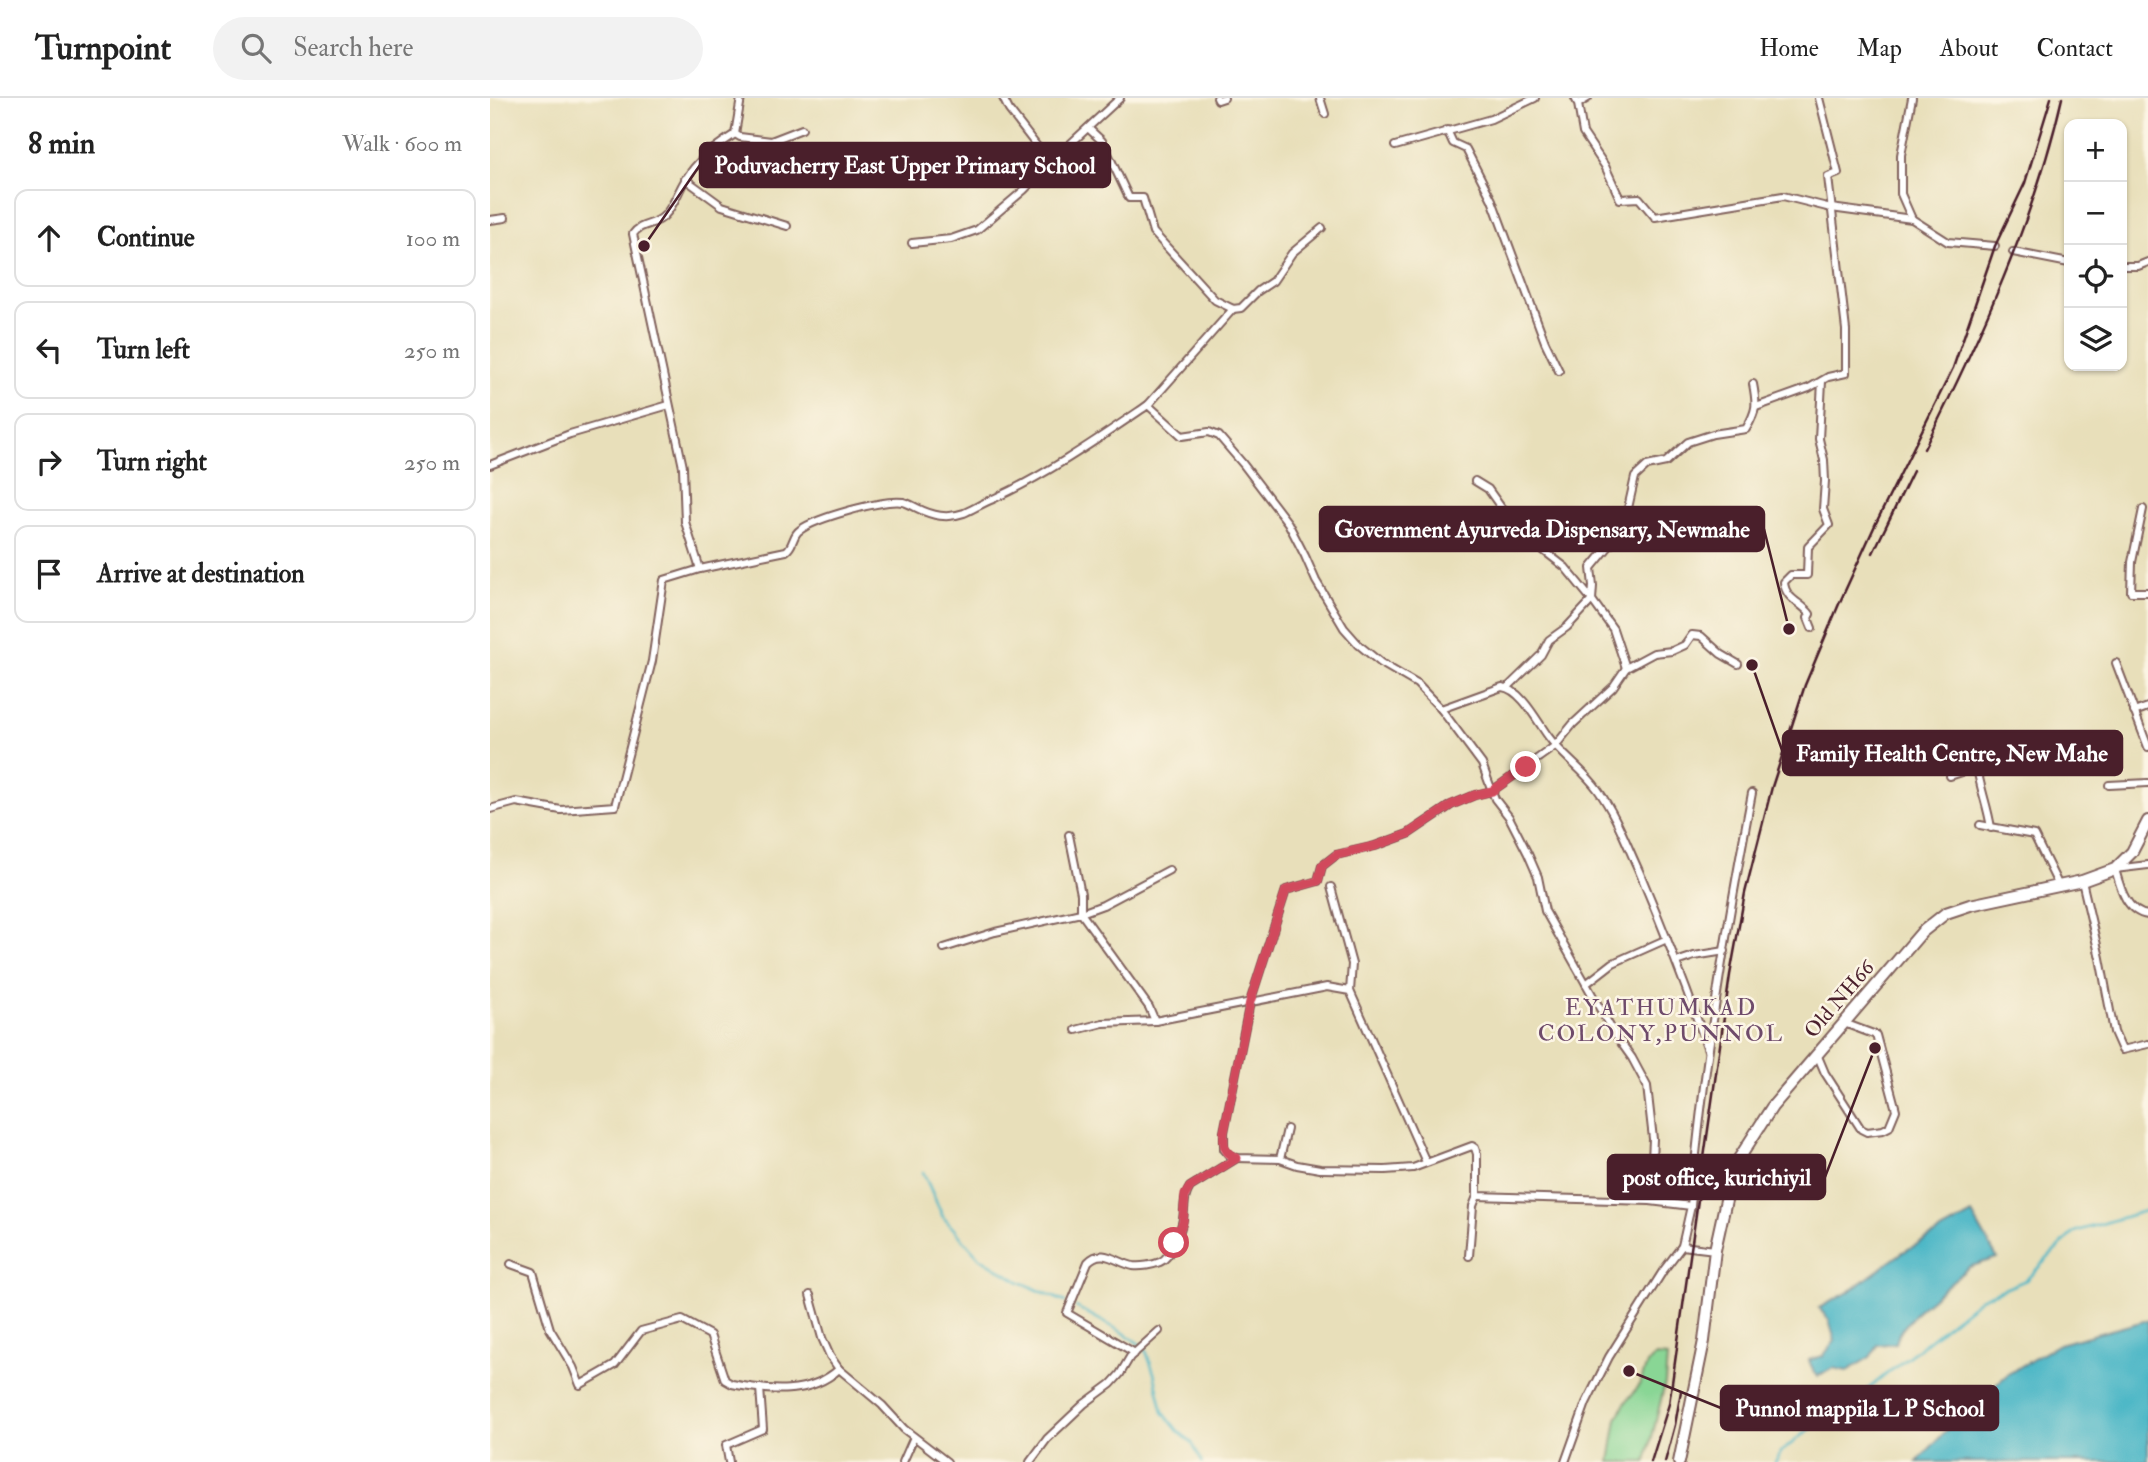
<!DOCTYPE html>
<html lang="en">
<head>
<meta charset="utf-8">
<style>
  :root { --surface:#fff; --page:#f2f2f2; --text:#222; --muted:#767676; --line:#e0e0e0 }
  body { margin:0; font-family:"IM FELL Double Pica",serif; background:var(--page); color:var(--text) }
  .controls { position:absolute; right:21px; top:21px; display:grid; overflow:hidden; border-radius:14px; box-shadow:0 2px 5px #0004 }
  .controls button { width:63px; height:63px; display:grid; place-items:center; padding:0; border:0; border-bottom:2px solid var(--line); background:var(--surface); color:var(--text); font:35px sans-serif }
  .stop { position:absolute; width:21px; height:21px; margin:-16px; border:5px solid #d1495b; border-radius:50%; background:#fff }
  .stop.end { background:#d1495b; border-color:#fff; box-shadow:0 2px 7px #0008 }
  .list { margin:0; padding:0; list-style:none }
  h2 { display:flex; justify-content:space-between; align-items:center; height:91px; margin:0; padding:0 28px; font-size:30px }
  h2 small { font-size:23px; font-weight:400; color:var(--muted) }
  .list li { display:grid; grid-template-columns:46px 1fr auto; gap:21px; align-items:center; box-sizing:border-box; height:98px; margin:0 14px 14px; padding:0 14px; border:2px solid var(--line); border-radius:14px }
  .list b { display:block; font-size:26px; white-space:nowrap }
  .list em { font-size:23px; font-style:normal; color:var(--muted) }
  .icon { flex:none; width:38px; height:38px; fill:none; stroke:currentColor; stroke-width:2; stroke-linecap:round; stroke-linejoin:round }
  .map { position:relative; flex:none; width:1658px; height:1364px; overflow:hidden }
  header { display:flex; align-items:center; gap:42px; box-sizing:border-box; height:98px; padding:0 35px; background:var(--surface); border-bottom:2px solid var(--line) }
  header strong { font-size:33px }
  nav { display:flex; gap:38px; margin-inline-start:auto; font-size:24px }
  .search { width:490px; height:63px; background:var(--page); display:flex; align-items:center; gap:18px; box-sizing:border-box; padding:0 24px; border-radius:38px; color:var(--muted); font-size:26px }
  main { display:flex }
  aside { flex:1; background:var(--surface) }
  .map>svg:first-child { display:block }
  .green { fill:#89d695; stroke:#6a7a60; stroke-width:2 }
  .water { fill:#4ab6c6; stroke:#4a6a78; stroke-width:2 }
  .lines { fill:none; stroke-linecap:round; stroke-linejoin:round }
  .stream { stroke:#4ab6c6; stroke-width:2.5 }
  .minor-casing { stroke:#81625d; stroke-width:10 }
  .primary-casing { stroke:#81625d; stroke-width:14 }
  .minor { stroke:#fff; stroke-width:6 }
  .primary { stroke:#fff; stroke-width:10 }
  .rail { stroke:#4a1f2b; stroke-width:2.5 }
  .route { stroke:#d1495b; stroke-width:9 }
  .labels { text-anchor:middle; stroke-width:5; stroke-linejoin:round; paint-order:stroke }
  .street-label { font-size:21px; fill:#4a1f2b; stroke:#fcf5e5 }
  .neighbourhood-label { font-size:23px; letter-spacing:2px; fill:#6f4b6b; stroke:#fcf5e5 }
  .leader { fill:none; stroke:#4a1f2b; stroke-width:2.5 }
  .callout-dot { fill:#4a1f2b; stroke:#fcf5e5; stroke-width:2.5 }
  .callout { fill:#4a1f2b; stroke:#4a1f2b; stroke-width:2.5 }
  .callout-label { font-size:23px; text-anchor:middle; font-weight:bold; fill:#fff }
</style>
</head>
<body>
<header>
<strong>Turnpoint</strong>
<div class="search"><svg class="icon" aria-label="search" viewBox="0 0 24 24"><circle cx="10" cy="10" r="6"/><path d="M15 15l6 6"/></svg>Search here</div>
<nav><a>Home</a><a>Map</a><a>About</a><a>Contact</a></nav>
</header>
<main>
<aside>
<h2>8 min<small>Walk · 600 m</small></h2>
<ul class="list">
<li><svg class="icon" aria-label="ahead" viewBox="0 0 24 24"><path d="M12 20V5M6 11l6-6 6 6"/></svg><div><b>Continue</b></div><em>100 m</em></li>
<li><svg class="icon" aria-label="left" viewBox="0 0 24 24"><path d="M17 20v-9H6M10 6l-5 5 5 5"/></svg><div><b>Turn left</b></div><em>250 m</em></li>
<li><svg class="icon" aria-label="right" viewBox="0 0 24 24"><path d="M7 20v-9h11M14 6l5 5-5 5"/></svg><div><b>Turn right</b></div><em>250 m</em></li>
<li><svg class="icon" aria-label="arrive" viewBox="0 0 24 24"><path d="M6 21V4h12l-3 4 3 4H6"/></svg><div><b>Arrive at destination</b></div></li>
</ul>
</aside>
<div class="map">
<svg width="1658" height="1364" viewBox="0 0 1658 1364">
  <rect width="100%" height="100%" fill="#fcf5e5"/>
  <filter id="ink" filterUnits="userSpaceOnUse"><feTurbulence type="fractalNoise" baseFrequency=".0143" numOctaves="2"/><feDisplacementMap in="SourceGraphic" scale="14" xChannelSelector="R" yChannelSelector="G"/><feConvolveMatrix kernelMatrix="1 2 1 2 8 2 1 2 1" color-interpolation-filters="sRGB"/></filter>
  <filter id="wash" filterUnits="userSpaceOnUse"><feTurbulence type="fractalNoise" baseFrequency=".00686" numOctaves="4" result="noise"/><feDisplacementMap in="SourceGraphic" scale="28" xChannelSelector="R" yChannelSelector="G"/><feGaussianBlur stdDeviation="1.57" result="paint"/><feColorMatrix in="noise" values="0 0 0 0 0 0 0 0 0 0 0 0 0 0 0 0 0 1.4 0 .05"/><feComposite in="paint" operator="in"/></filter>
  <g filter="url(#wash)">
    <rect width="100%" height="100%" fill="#e8dfba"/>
    <polygon class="green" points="1166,1258 1177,1259 1175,1285 1156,1364 1120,1364 1127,1321 1135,1305 1149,1288 1157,1266"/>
    <g class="water">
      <polygon points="1482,1116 1507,1160 1479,1169 1429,1211 1409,1235 1406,1245 1388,1247 1380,1259 1357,1273 1343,1270 1328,1278 1324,1275 1319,1262 1333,1258 1345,1243 1339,1222 1329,1210 1357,1195 1413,1154"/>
      <polygon points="1658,1222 1658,1364 1427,1364 1469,1319 1518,1276 1569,1246"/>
    </g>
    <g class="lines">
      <g class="stream">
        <polyline points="433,1074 453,1119 489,1159 528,1183 575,1204"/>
        <polyline points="586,1209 634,1235 655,1250 664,1275 673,1314 688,1333 702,1345 712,1364"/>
        <polyline points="1285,1364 1292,1353 1333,1321 1378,1291 1490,1201 1536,1182 1584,1134 1658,1112"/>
      </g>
    </g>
  </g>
  <g filter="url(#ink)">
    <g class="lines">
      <defs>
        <g id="minor">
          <polyline points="513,0 519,12 556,60 564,61 630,0"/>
          <polyline points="727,0 728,2 734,0"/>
          <polyline points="830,0 835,16"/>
          <polyline points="1085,0 1088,6 1093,35 1115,68 1130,101 1149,100 1165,119 1293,98 1341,110 1422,121 1458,144 1505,148"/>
          <polyline points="1088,6 1098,0"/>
          <polyline points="598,30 612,43 639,100 653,100 663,134 725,202 743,211 751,210 768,193 783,183 802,155 832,130"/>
          <polyline points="957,32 963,45 976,51 1002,102 1055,244 1069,273"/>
          <polyline points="245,36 250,39 281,43 312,31"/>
          <polyline points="905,48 1001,21 1045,0"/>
          <polyline points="195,81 232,108 297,128"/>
          <polyline points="1422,121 1411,96 1411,57 1422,0"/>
          <polyline points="0,122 15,120"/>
          <polyline points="422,145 461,141 487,132 534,92 564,61"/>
          <polyline points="1523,154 1579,165"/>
          <polyline points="1632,168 1648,168 1658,164"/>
          <polyline points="658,307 743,211"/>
          <polyline points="1266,309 1319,290 1338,279 1356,275 1356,232 1338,79 1348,75 1329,0"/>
          <polyline points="0,367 80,336 179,307"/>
          <polyline points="985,383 998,391 1017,418 1044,445 1075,469 1102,502 1123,531 1136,570"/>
          <polyline points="1653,411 1642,464 1641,494 1658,494"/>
          <path d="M210 471 195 424 193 369 143 136C151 124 166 128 175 117 183 109 188 94 194 84 207 62 225 49 245 36L251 0"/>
          <path d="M1322 530 1318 520 1320 516C1311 504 1295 501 1294 484L1301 477H1317L1318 449 1339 427 1333 411 1335 383 1334 362 1329 341 1332 283"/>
          <polyline points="1626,565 1658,649"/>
          <path d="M1018 589 1051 557 1059 542 1077 529 1102 502 1103 488 1101 470 1129 436 1136 419 1145 379 1157 368 1176 364 1198 344 1223 336 1256 331C1267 312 1267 307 1263 286"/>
          <path d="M951 611 1012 589C1031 591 1047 623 1058 638 1072 658 1094 672 1108 692 1126 717 1136 745 1149 773 1174 832 1197 891 1218 952"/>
          <polyline points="1644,614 1658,609"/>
          <path d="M1460 678 1487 669C1490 690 1498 709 1501 730"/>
          <polyline points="1619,687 1658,685"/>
          <path d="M0 711 26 704 71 712 125 708 162 563 174 482 210 471 296 453C304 448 302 437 310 432 326 420 393 401 413 404 418 405 423 408 427 410 443 418 457 421 474 415 483 411 493 405 503 401 558 376 608 341 658 307L692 338 719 334 729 338 753 366 798 425 815 458 826 483 854 530 869 547 891 565 927 586 951 611 992 666 1005 701 1019 719 1038 756 1048 779 1055 813 1122 932 1142 960 1157 988 1163 1041 1160 1103 1201 1108 1192 1148 1173 1173 1119 1259 1096 1305 1075 1364"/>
          <polyline points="1490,727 1544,737 1569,788"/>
          <polyline points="579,737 591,796 591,815 659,909 665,923"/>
          <path d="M1658 767 1625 771C1630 789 1636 814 1658 817"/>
          <polyline points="1592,783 1610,860 1624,934 1632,952 1658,946"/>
          <polyline points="841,789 862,866 860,893"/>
          <polyline points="454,850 505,834 591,815 613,807 679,772"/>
          <polyline points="1186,864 1204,858 1235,853"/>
          <polyline points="1096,886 1123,865 1177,841"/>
          <polyline points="586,932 613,925 665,923 837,889 860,893 936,1064"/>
          <polyline points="1327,956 1335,975 1371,1031 1377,1034 1393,1032 1399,1029 1406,1012 1386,937 1354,925"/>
          <polyline points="790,1061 797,1031"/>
          <polyline points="1160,1103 987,1098 987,1056 985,1050 982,1048 923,1070 895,1072 830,1071 807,1067 790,1061 747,1060 739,1057 734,1051 734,1034 760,904 796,792 828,783 832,768 846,757 885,748 918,736 961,707 985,697 1002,693 1065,648 1083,626 1123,589 1136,570 1164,555 1182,553 1195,547 1202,537 1211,538 1231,556 1248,566"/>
          <path d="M1201 1108C1213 969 1236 832 1262 695"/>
          <polyline points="1192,1148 1225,1152"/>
          <polyline points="979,1158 983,1108 987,1098"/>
          <path d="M21 1166 43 1174 60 1231 83 1269 90 1287 125 1267 151 1233 192 1222 220 1237 235 1282 242 1286C278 1293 320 1298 349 1271"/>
          <polyline points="320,1197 332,1240 340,1258 349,1271 392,1307 414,1331 457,1364"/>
          <path d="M645 1255 577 1215 598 1164C612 1149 626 1164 643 1168 651 1169 663 1167 670 1164 681 1160 691 1132 693 1121 695 1109 693 1100 700 1089L747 1060"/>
          <polyline points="239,1364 236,1347 273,1331 270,1290"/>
          <polyline points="413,1364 424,1339"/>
          <polyline points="540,1364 557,1341 594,1306 621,1286 630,1276 640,1259 669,1233"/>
        </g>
        <polyline id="primary" points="1189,1364 1214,1243 1225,1152 1243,1070 1282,1009 1432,834 1456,815 1480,807 1592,783 1625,771 1642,754 1658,723"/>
      </defs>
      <use href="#minor" class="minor-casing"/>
      <use href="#primary" class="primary-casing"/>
      <use href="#minor" class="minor"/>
      <use href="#primary" class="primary"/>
      <g class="rail">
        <path d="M1434 351C1489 242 1545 120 1572 0"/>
        <polyline points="1383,455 1423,373"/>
        <polyline points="1161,1364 1179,1306 1240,877 1255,795 1282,689 1315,587 1349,506 1386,425 1463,270 1505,148 1535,85 1561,0"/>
        <polyline points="1175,1364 1185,1327 1191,1293"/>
      </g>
    </g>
  </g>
  <g class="lines" filter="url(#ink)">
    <path class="route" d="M684 1145 693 1124 695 1097 700 1089 747 1060C734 1055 733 1048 734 1034L760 904 796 792 828 783 832 768 846 757 885 748 918 736 961 707 985 697 1002 693 1036 669"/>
  </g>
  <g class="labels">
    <g class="street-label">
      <text transform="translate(1349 901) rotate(-49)" y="7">Old NH66</text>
    </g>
    <g class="neighbourhood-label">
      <text x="1171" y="917">EYATHUMKAD<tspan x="1171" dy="26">COLONY,PUNNOL</tspan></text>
    </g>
  </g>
  <path class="leader" d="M154 148L210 67M1299 531L1274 431M1262 567L1293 655M1385 950L1335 1079M1139 1273L1231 1310"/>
  <g class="callout-dot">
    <circle cx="154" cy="148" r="7"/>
    <circle cx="1299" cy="531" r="7"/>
    <circle cx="1262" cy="567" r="7"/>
    <circle cx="1385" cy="950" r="7"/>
    <circle cx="1139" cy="1273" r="7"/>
  </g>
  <g class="callout">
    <rect x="210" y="45" width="410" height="44" rx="7"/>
    <rect x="830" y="409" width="444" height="44" rx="7"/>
    <rect x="1293" y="633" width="339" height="44" rx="7"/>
    <rect x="1118" y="1057" width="217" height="44" rx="7"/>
    <rect x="1231" y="1288" width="277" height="44" rx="7"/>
  </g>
  <g class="callout-label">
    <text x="415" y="75">Poduvacherry East Upper Primary School</text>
    <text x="1052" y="439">Government Ayurveda Dispensary, Newmahe</text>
    <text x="1462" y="663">Family Health Centre, New Mahe</text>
    <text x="1227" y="1087">post office, kurichiyil</text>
    <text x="1370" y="1318">Punnol mappila L P School</text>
  </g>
</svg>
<div class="controls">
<button>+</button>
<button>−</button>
<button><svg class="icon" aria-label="locate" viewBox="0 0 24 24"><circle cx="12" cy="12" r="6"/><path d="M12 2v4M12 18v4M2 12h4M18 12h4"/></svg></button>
<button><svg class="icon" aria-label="layers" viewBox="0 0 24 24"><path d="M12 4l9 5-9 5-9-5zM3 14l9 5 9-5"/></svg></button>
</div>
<div class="stop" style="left:684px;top:1145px"></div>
<div class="stop end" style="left:1036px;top:669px"></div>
</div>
</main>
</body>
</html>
